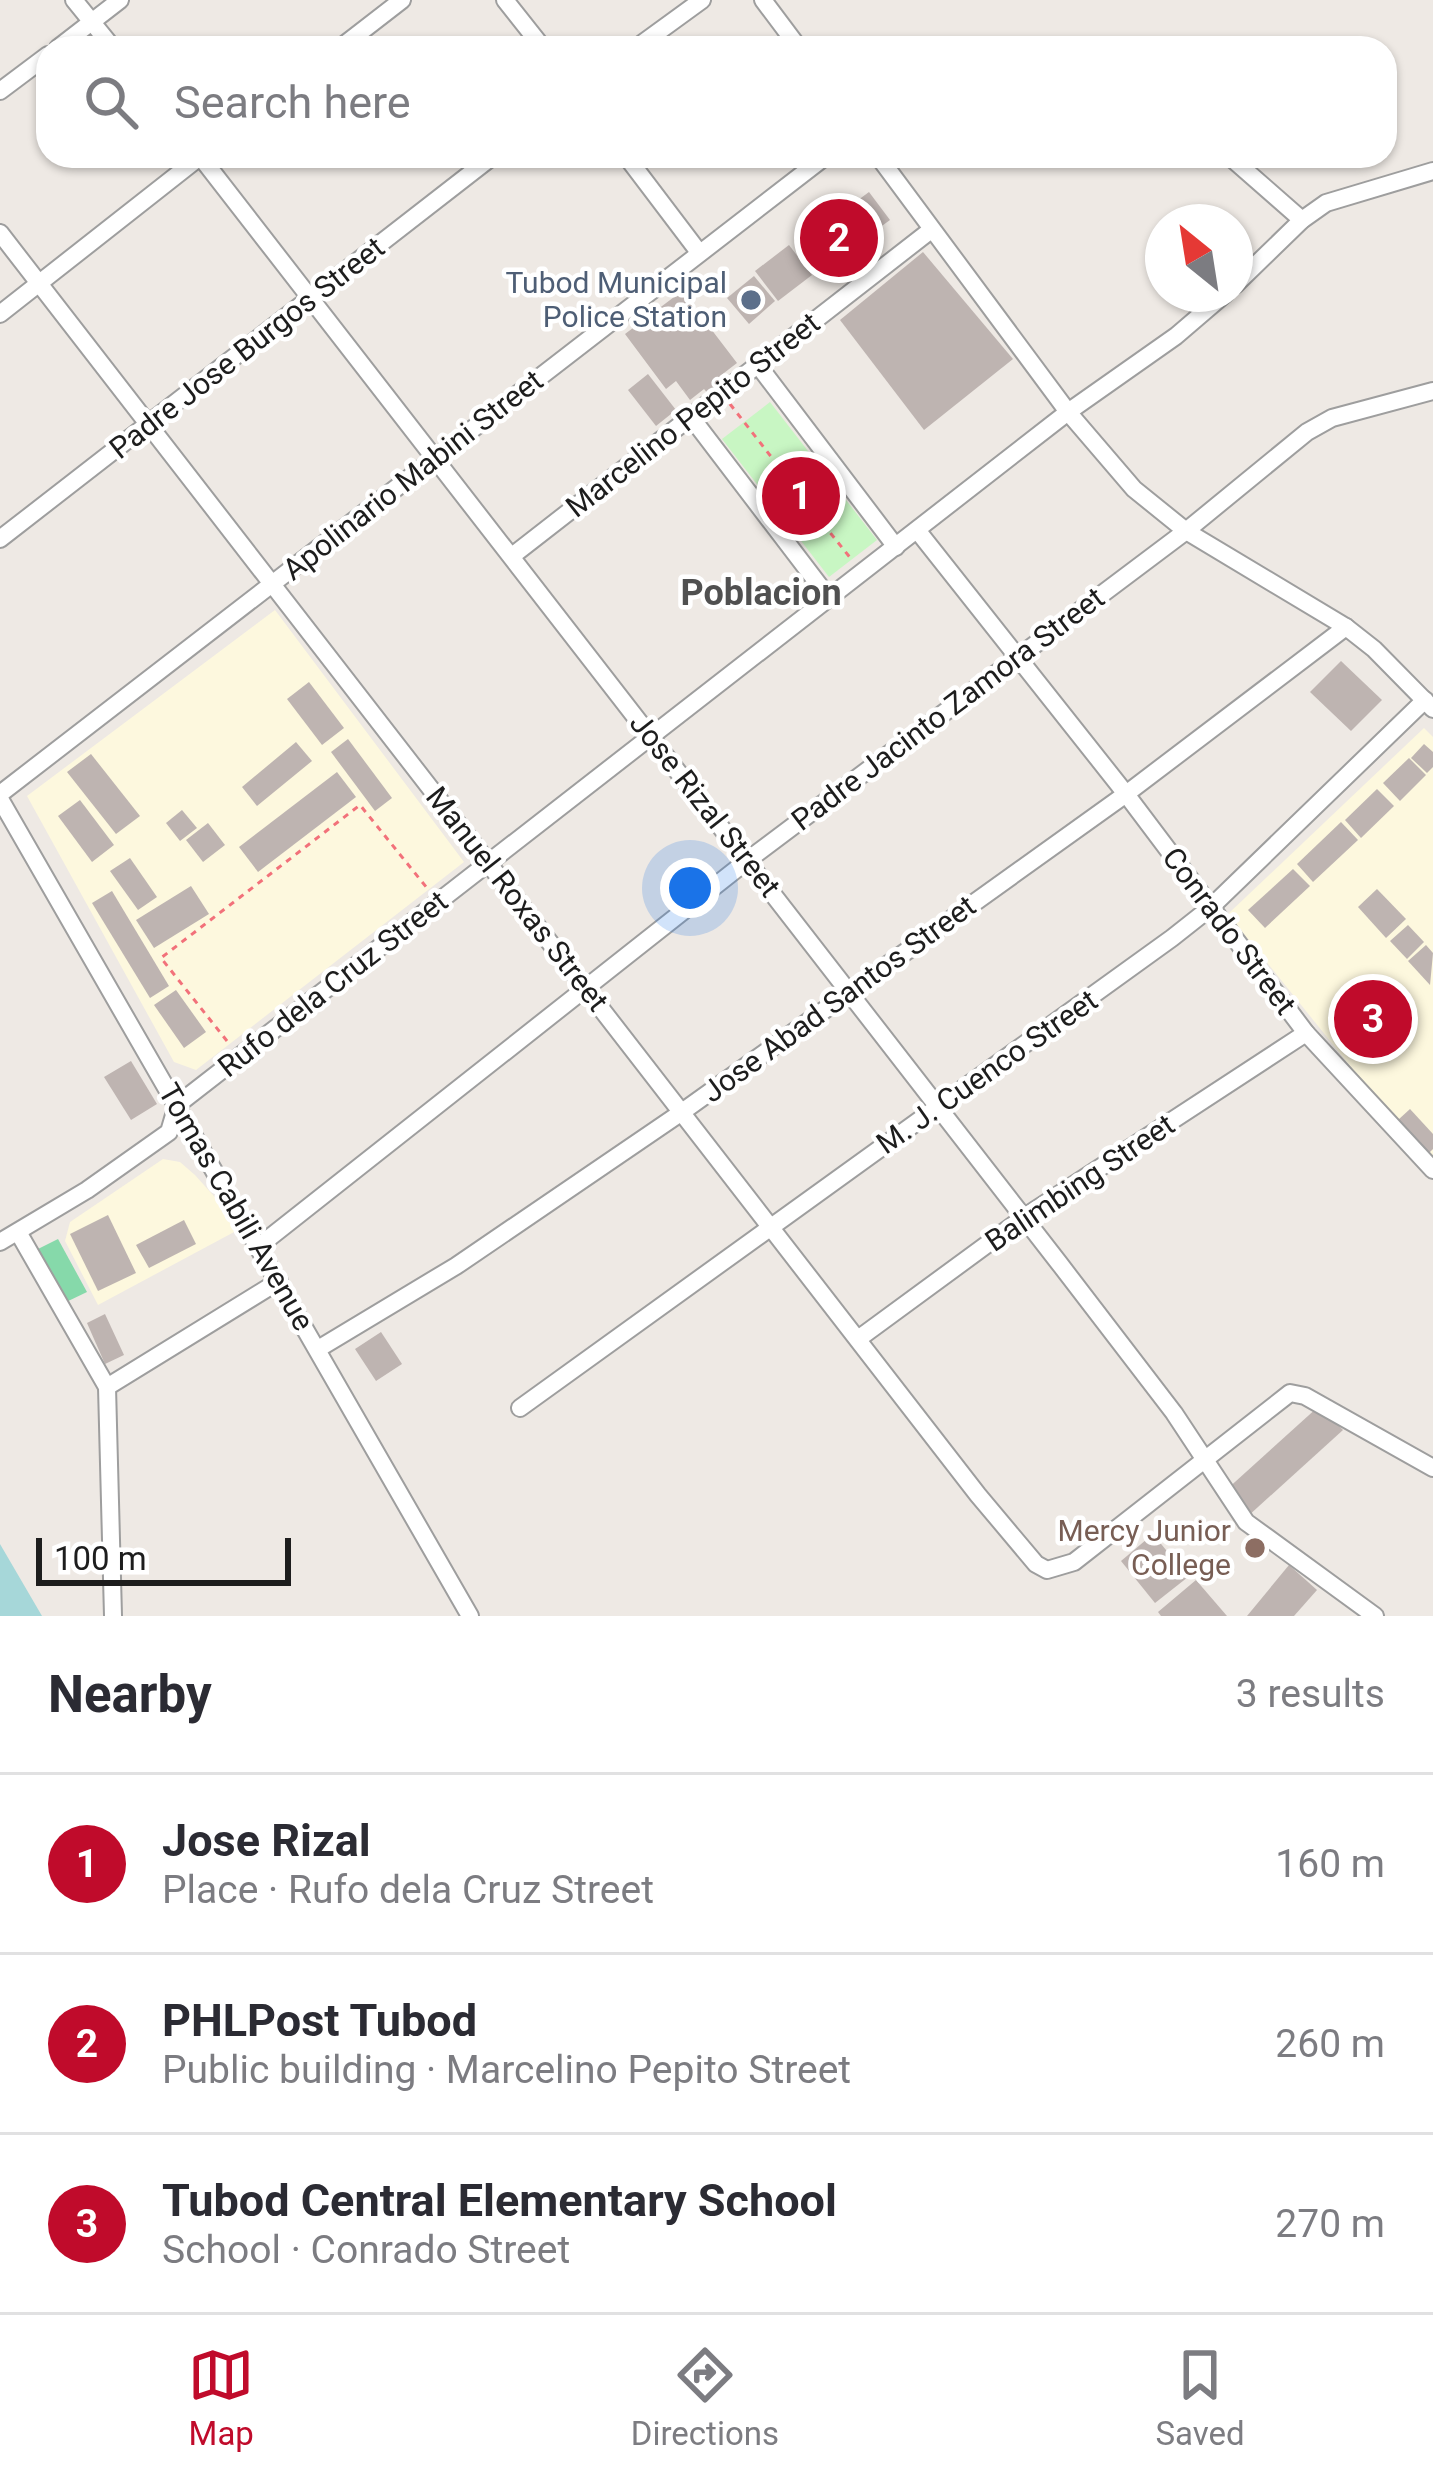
<!DOCTYPE html>
<html lang="en">
<head>
<meta charset="utf-8">
<style>
  :root { --surface:#fff; --page:#f7f7f7; --text:#2b2b33; --muted:#7c7c81; --line:#e1e1e2; --accent:#c00b2b }
  body { margin:0; font-family:Roboto,sans-serif; background:var(--page); color:var(--text) }
  .compass { position:absolute; left:1145px; top:204px; width:108px; height:108px; border-radius:50%; background:var(--surface); box-shadow:0 3px 9px #0004; rotate:330deg }
  .scale { position:absolute; left:36px; bottom:30px; width:255px; box-sizing:border-box; padding-left:12px; border:6px solid #1d1d1d; border-top:0; font-size:33px; line-height:42px; white-space:nowrap; color:#1d1d1d; -webkit-text-stroke:9px #fff; paint-order:stroke }
  .you { position:absolute; left:690px; top:888px; width:42px; height:42px; margin:-30px; border:9px solid #fff; border-radius:50%; background:#1a73e8; box-shadow:0 0 0 18px #1a73e833 }
  .badge { display:grid; place-items:center; width:78px; height:78px; border-radius:50%; background:var(--accent); color:#fff; font-size:39px; font-weight:700 }
  .pin { position:absolute; translate:-50% -50%; border:6px solid #fff; box-shadow:0 3px 12px #0006 }
  .list { margin:0; padding:0; list-style:none }
  h2 { display:flex; justify-content:space-between; align-items:center; height:156px; margin:0; padding:0 48px; font-size:51px }
  h2 small { font-size:39px; font-weight:400; color:var(--muted) }
  .list li { display:grid; grid-template-columns:78px 1fr auto; gap:36px; align-items:center; box-sizing:border-box; height:180px; padding:0 48px; border-top:3px solid var(--line) }
  .list b { display:block; font-size:45px; white-space:nowrap }
  .list p { margin:0; font-size:39px; white-space:nowrap; color:var(--muted) }
  .list em { font-size:39px; font-style:normal; color:var(--muted) }
  .icon { flex:none; width:66px; height:66px; fill:none; stroke:currentColor; stroke-width:2; stroke-linecap:round; stroke-linejoin:round }
  .map { position:relative; flex:none; width:1433px; height:1616px; overflow:hidden }
  .search { position:absolute; background:var(--surface); box-shadow:0 3px 9px #0004; left:36px; right:36px; top:36px; height:132px; display:flex; align-items:center; gap:30px; box-sizing:border-box; padding:0 42px; border-radius:36px; color:var(--muted); font-size:45px }
  .sheet { height:696px; background:var(--surface) }
  nav { display:flex; justify-content:space-around; align-items:center; box-sizing:border-box; height:168px; border-top:3px solid var(--line); background:var(--surface); font-size:33px; color:var(--muted) }
  nav a { display:grid; justify-items:center; gap:6px }
  nav .on { color:var(--accent) }
  .map>svg:first-child { display:block }
  .education { fill:#fdf8de }
  .park { fill:#c8f6c3 }
  .pitch { fill:#86d9aa }
  .water { fill:#a6d7d9 }
  .building { fill:#beb4b1 }
  .lines { fill:none; stroke-linecap:round; stroke-linejoin:round }
  .minor-casing { stroke:#9e9e9e; stroke-width:20 }
  .path { stroke:#f2717a; stroke-width:3; stroke-dasharray:6 6; stroke-linecap:butt }
  .minor { stroke:#fff; stroke-width:16 }
  .service-dot { fill:#5c6f8a; stroke:#fff; stroke-width:4.5 }
  .education-dot { fill:#8d6e63; stroke:#fff; stroke-width:4.5 }
  .labels { text-anchor:middle; stroke-width:9; stroke-linejoin:round; paint-order:stroke }
  .service-label { font-size:30px; fill:#4e5e75; stroke:#fff; text-anchor:end }
  .street-label { font-size:30px; fill:#1d1d1d; stroke:#fff }
  .education-label { font-size:30px; fill:#785e54; stroke:#fff; text-anchor:end }
  .quarter-label { font-size:36px; font-weight:bold; fill:#505050; stroke:#fff }
</style>
</head>
<body>
<div class="map">
<svg width="1433" height="1616" viewBox="0 0 1433 1616">
  <rect width="100%" height="100%" fill="#eee9e4"/>
  <g class="education">
    <polygon points="275,610 464,862 196,1070 174,1062 27,796"/>
    <polygon points="1424,728 1433,737 1433,1161 1396,1123 1228,914"/>
    <polygon points="163,1159 180,1162 195,1175 221,1204 236,1231 98,1305 65,1241 70,1222"/>
  </g>
  <polygon class="park" points="770,402 877,540 829,577 722,439"/>
  <polygon class="pitch" points="58,1239 87,1292 62,1304 34,1251"/>
  <polygon class="water" points="0,1544 42,1616 0,1616"/>
  <g class="building">
    <polygon points="869,192 890,220 864,239 842,212"/>
    <polygon points="843,217 860,239 835,259 817,237"/>
    <polygon points="808,230 835,265 822,277 794,240"/>
    <polygon points="789,245 812,275 778,301 755,271"/>
    <polygon points="923,252 1013,359 924,430 840,320"/>
    <polygon points="754,276 775,301 749,324 727,298"/>
    <polygon points="682,291 737,363 720,376 726,383 710,396 704,389 690,400 676,381 666,389 625,334"/>
    <polygon points="648,374 676,410 656,426 628,390"/>
    <polygon points="1341,661 1382,700 1351,731 1310,692"/>
    <polygon points="309,682 344,728 322,745 287,699"/>
    <polygon points="348,739 392,798 375,811 331,752"/>
    <polygon points="296,742 312,761 257,806 242,787"/>
    <polygon points="1424,744 1433,752 1433,767 1427,773 1411,758"/>
    <polygon points="91,754 140,816 116,834 67,772"/>
    <polygon points="1409,758 1426,775 1400,801 1383,783"/>
    <polygon points="337,772 356,797 258,872 239,847"/>
    <polygon points="1377,789 1394,806 1361,838 1345,820"/>
    <polygon points="80,800 114,845 92,862 58,816"/>
    <polygon points="182,810 197,828 180,841 166,823"/>
    <polygon points="1341,822 1358,840 1313,882 1297,864"/>
    <polygon points="208,823 225,845 203,862 186,840"/>
    <polygon points="130,858 157,897 138,910 110,871"/>
    <polygon points="1293,869 1310,886 1265,928 1248,910"/>
    <polygon points="191,886 209,914 154,948 136,920"/>
    <polygon points="1377,889 1406,919 1386,938 1358,907"/>
    <polygon points="112,891 169,986 150,998 92,903"/>
    <polygon points="1408,925 1424,942 1407,959 1390,941"/>
    <polygon points="1426,945 1433,953 1430,985 1408,961"/>
    <polygon points="176,990 206,1032 184,1048 154,1005"/>
    <polygon points="1350,1016 1366,1032 1349,1049 1334,1033"/>
    <polygon points="131,1061 157,1104 131,1120 104,1077"/>
    <polygon points="1410,1109 1433,1134 1433,1149 1428,1154 1398,1120"/>
    <polygon points="108,1215 136,1273 98,1291 70,1234"/>
    <polygon points="184,1220 196,1244 149,1268 136,1245"/>
    <polygon points="105,1314 124,1355 105,1364 87,1323"/>
    <polygon points="381,1332 402,1364 376,1381 355,1349"/>
    <polygon points="1319,1406 1343,1430 1247,1517 1225,1491"/>
    <polygon points="1153,1534 1188,1577 1155,1603 1121,1561"/>
    <polygon points="1289,1565 1317,1590 1294,1616 1247,1616"/>
    <polygon points="1196,1580 1227,1616 1161,1616 1158,1612"/>
  </g>
  <g class="lines">
    <defs>
      <g id="minor">
        <polyline points="74,0 113,48"/>
        <polyline points="505,0 543,48"/>
        <polyline points="763,0 799,48"/>
        <polyline points="58,48 120,0"/>
        <polyline points="340,48 402,0"/>
        <polyline points="636,48 702,0"/>
        <polyline points="0,91 48,55"/>
        <polyline points="200,156 1059,1263 1174,1413 1246,1522 1375,1616"/>
        <polyline points="626,156 698,251"/>
        <polyline points="878,156 1068,412 1134,489 1186,531 1346,627 1374,649 1433,709"/>
        <polyline points="1229,156 1302,220"/>
        <polyline points="0,233 978,1495 1036,1564 1047,1570 1074,1562 1290,1393 1305,1396 1433,1468"/>
        <polyline points="1235,285 1302,220 1326,203 1433,171"/>
        <polyline points="0,314 201,156"/>
        <polyline points="758,365 896,547"/>
        <polyline points="691,417 829,598"/>
        <polyline points="917,530 1126,794 1306,1033 1433,1170"/>
        <polyline points="0,539 493,156"/>
        <polyline points="512,556 931,230"/>
        <polyline points="0,794 826,156"/>
        <polyline points="0,799 470,1616"/>
        <polyline points="18,1232 107,1387 113,1616"/>
        <polyline points="0,1242 87,1190 169,1132 177,1105 1068,412 1176,336 1225,294"/>
        <polyline points="259,1246 748,860 1186,531 1307,432 1332,418 1433,391"/>
        <polyline points="858,1339 1023,1218 1306,1033"/>
        <polyline points="318,1349 456,1266 682,1112 1126,794 1346,627"/>
        <polyline points="107,1387 279,1281"/>
        <polyline points="520,1408 1172,938 1210,908 1425,700"/>
      </g>
    </defs>
    <use href="#minor" class="minor-casing"/>
    <g class="path">
      <polyline points="730,404 794,486"/>
      <circle cx="801" cy="496" r="11"/>
      <polyline points="808,505 852,560"/>
      <polyline points="227,1041 161,958 360,805 427,888"/>
    </g>
    <use href="#minor" class="minor"/>
  </g>
  <circle class="service-dot" cx="751" cy="300" r="12"/>
  <circle class="education-dot" cx="1255" cy="1548" r="12"/>
  <g class="labels">
    <g class="service-label">
      <text x="727" y="293">Tubod Municipal<tspan x="727" dy="34">Police Station</tspan></text>
    </g>
    <g class="street-label">
      <text transform="translate(247 348) rotate(-38)" y="10">Padre Jose Burgos Street</text>
      <text transform="translate(693 415) rotate(-38)" y="10">Marcelino Pepito Street</text>
      <text transform="translate(413 475) rotate(-38)" y="10">Apolinario Mabini Street</text>
      <text transform="translate(948 709) rotate(-37)" y="10">Padre Jacinto Zamora Street</text>
      <text transform="translate(705 805) rotate(52)" y="10">Jose Rizal Street</text>
      <text transform="translate(517 899) rotate(52)" y="10">Manuel Roxas Street</text>
      <text transform="translate(1229 931) rotate(53)" y="10">Conrado Street</text>
      <text transform="translate(333 984) rotate(-38)" y="10">Rufo dela Cruz Street</text>
      <text transform="translate(839 999) rotate(-36)" y="10">Jose Abad Santos Street</text>
      <text transform="translate(987 1072) rotate(-35)" y="10">M. J. Cuenco Street</text>
      <text transform="translate(1080 1183) rotate(-34)" y="10">Balimbing Street</text>
      <text transform="translate(236 1207) rotate(60)" y="10">Tomas Cabili Avenue</text>
    </g>
    <g class="education-label">
      <text x="1231" y="1541">Mercy Junior<tspan x="1231" dy="34">College</tspan></text>
    </g>
    <g class="quarter-label">
      <text x="761" y="605">Poblacion</text>
    </g>
  </g>
</svg>
<svg class="compass" viewBox="-18 -18 36 36"><path d="M0-13l5 13h-10z" fill="#e53935"/><path d="M0 13l5-13h-10z" fill="#7c7c81"/></svg>
<div class="scale">100 m</div>
<div class="you"></div>
<div class="pin badge" style="left:801px;top:496px">1</div>
<div class="pin badge" style="left:839px;top:238px">2</div>
<div class="pin badge" style="left:1373px;top:1019px">3</div>
<div class="search"><svg class="icon" aria-label="search" viewBox="0 0 24 24"><circle cx="10" cy="10" r="6"/><path d="M15 15l6 6"/></svg>Search here</div>
</div>
<section class="sheet">
<h2>Nearby<small>3 results</small></h2>
<ul class="list">
<li><span class="badge">1</span><div><b>Jose Rizal</b><p>Place · Rufo dela Cruz Street</p></div><em>160 m</em></li>
<li><span class="badge">2</span><div><b>PHLPost Tubod</b><p>Public building · Marcelino Pepito Street</p></div><em>260 m</em></li>
<li><span class="badge">3</span><div><b>Tubod Central Elementary School</b><p>School · Conrado Street</p></div><em>270 m</em></li>
</ul>
</section>
<nav>
<a class="on"><svg class="icon" aria-label="map" viewBox="0 0 24 24"><path d="M3 6l6-2 6 2 6-2v14l-6 2-6-2-6 2zM9 4v14M15 6v14"/></svg>Map</a>
<a><svg class="icon" aria-label="directions" viewBox="0 0 24 24"><path d="M12 3l9 9-9 9-9-9zM9 14v-3h6M13 9l2 2-2 2"/></svg>Directions</a>
<a><svg class="icon" aria-label="saved" viewBox="0 0 24 24"><path d="M7 4h10v16l-5-4-5 4z"/></svg>Saved</a>
</nav>
</body>
</html>
